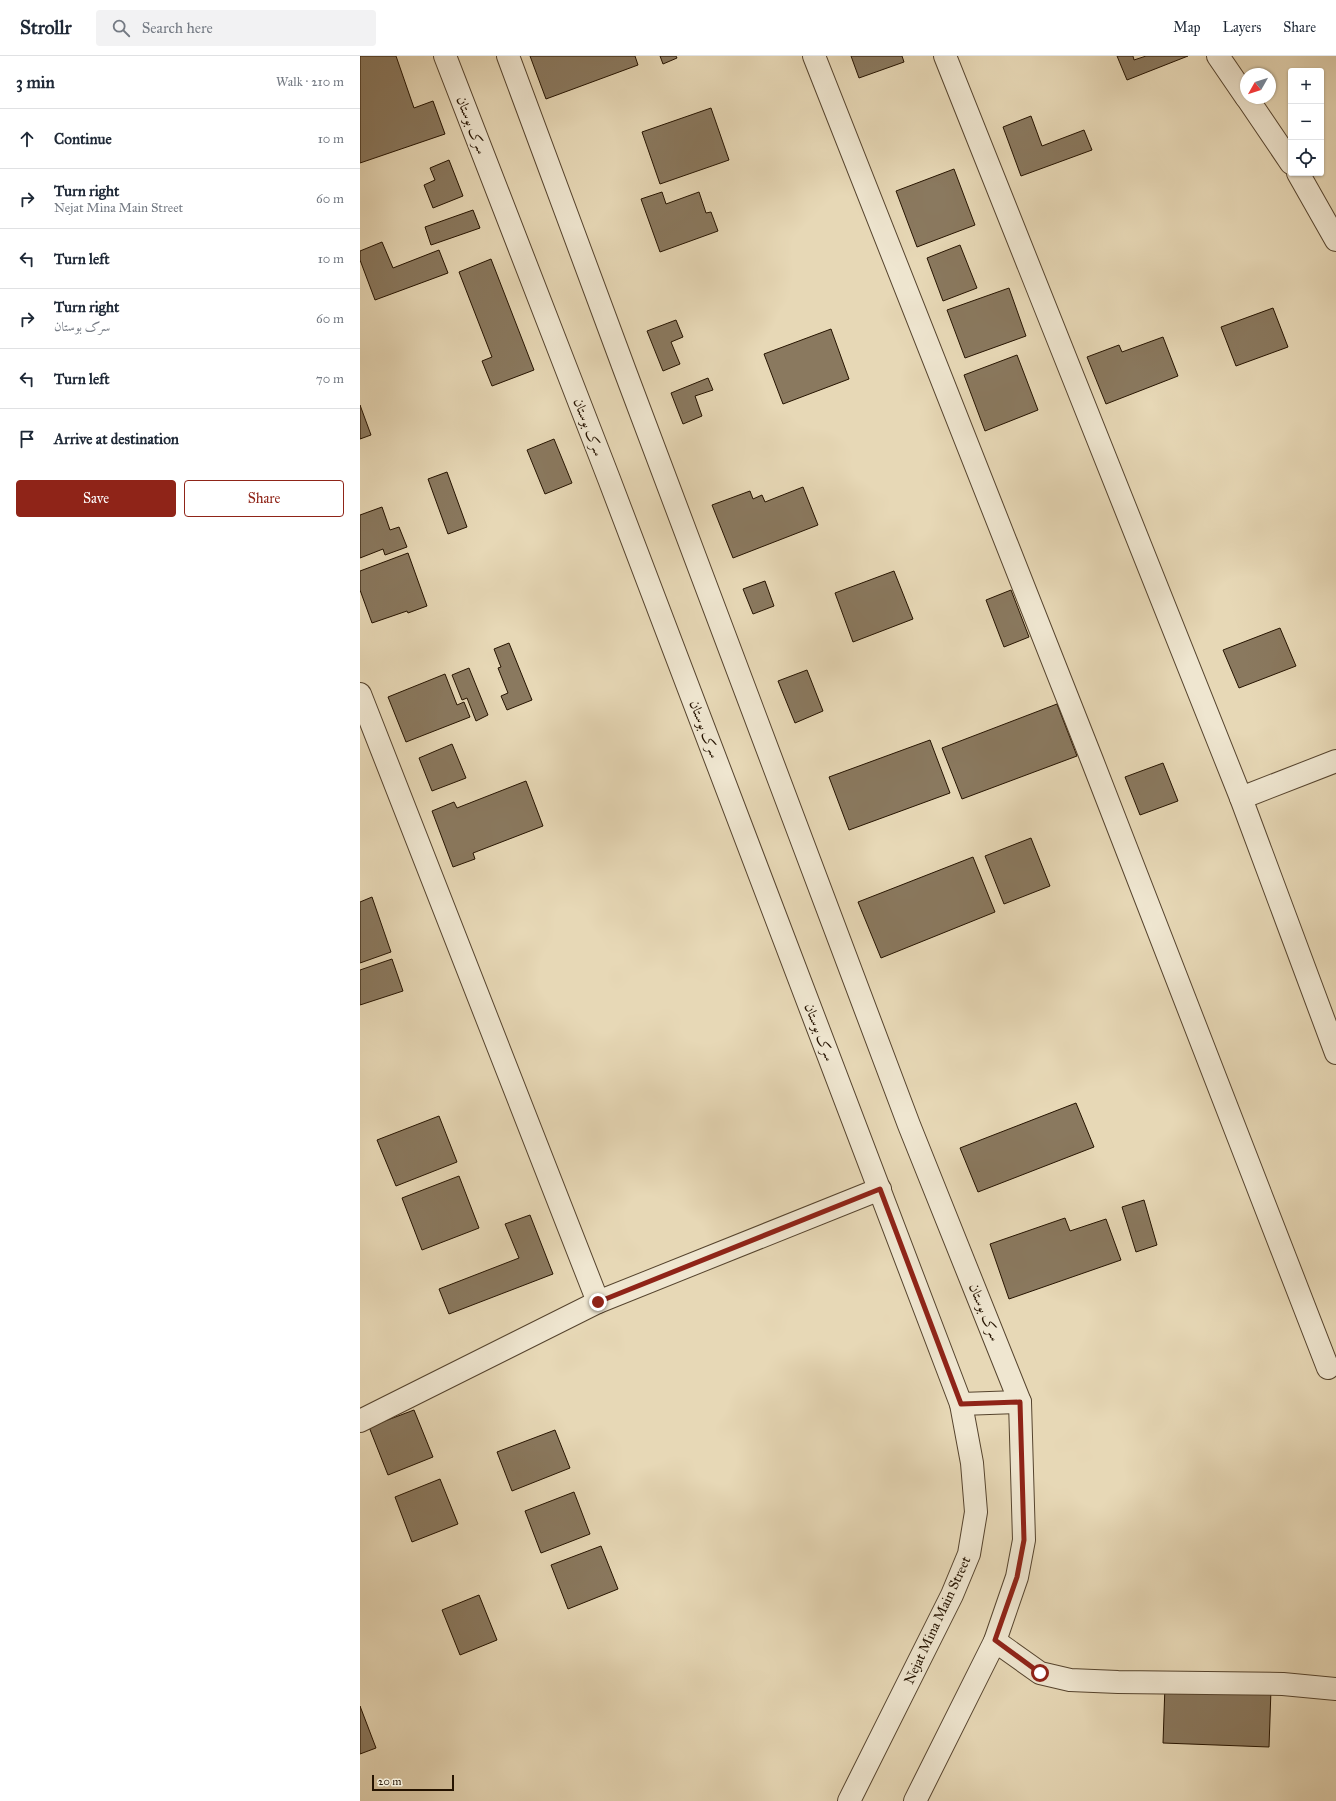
<!DOCTYPE html>
<html lang="en">
<head>
<meta charset="utf-8">
<style>
  :root { --surface:#fff; --page:#f2f2f3; --text:#1f2937; --muted:#747a83; --line:#e0e1e3; --accent:#8f2418 }
  body { margin:0; font-family:"IM FELL Great Primer",Amiri,serif; background:var(--page); color:var(--text) }
  .controls { position:absolute; right:12px; top:12px; display:grid; overflow:hidden; border-radius:4px; box-shadow:0 1px 3px #0004 }
  .controls button { width:36px; height:36px; display:grid; place-items:center; padding:0; border:0; border-bottom:1px solid var(--line); background:var(--surface); color:var(--text); font:20px sans-serif }
  .compass { position:absolute; left:880px; top:12px; width:36px; height:36px; border-radius:50%; background:var(--surface); box-shadow:0 1px 3px #0004; rotate:231deg }
  .scale { position:absolute; left:12px; bottom:10px; width:82px; box-sizing:border-box; padding-left:4px; border:2px solid #251300; border-top:0; font-size:11px; line-height:14px; white-space:nowrap; color:#251300; -webkit-text-stroke:3px #efe6d0; paint-order:stroke }
  .stop { position:absolute; width:12px; height:12px; margin:-9px; border:3px solid #8f2418; border-radius:50%; background:#fff }
  .stop.end { background:#8f2418; border-color:#fff; box-shadow:0 1px 4px #0008 }
  .list { margin:0; padding:0; list-style:none }
  h2 { display:flex; justify-content:space-between; align-items:center; height:52px; margin:0; padding:0 16px; font-size:17px }
  h2 small { font-size:13px; font-weight:400; color:var(--muted) }
  .list li { display:grid; grid-template-columns:26px 1fr auto; gap:12px; align-items:center; box-sizing:border-box; height:60px; padding:0 16px; border-top:1px solid var(--line) }
  .list b { display:block; font-size:15px; white-space:nowrap }
  .list p { margin:0; font-size:13px; white-space:nowrap; color:var(--muted) }
  .list em { font-size:13px; font-style:normal; color:var(--muted) }
  .actions { display:flex; gap:8px; padding:12px 16px }
  .actions a { flex:1; padding:9px 0; border:1px solid var(--accent); border-radius:4px; text-align:center; font-size:14px; color:var(--accent) }
  .actions .main { background:var(--accent); color:#fff }
  .icon { flex:none; width:22px; height:22px; fill:none; stroke:currentColor; stroke-width:2; stroke-linecap:round; stroke-linejoin:round }
  .map { position:relative; flex:none; width:976px; height:1745px; overflow:hidden }
  header { display:flex; align-items:center; gap:24px; box-sizing:border-box; height:56px; padding:0 20px; background:var(--surface); border-bottom:1px solid var(--line) }
  header strong { font-size:19px }
  nav { display:flex; gap:22px; margin-inline-start:auto; font-size:14px }
  .search { width:280px; height:36px; background:var(--page); display:flex; align-items:center; gap:10px; box-sizing:border-box; padding:0 14px; border-radius:4px; color:var(--muted); font-size:15px }
  main { display:flex }
  aside { flex:1; background:var(--surface) }
  .map>svg:first-child { display:block }
  .building { fill:#8a795f; stroke:#251300 }
  .lines { fill:none; stroke-linecap:round; stroke-linejoin:round }
  .minor-casing { stroke:#56442e; stroke-width:24 }
  .minor { stroke:#efe6d0; stroke-width:22 }
  .route { stroke:#8f2418; stroke-width:5 }
  .labels { text-anchor:middle; stroke-width:3.5; stroke-linejoin:round; paint-order:stroke }
  .street-label { font-size:14px; fill:#251300; stroke:#efe6d0 }
</style>
</head>
<body>
<header>
<strong>Strollr</strong>
<div class="search"><svg class="icon" aria-label="search" viewBox="0 0 24 24"><circle cx="10" cy="10" r="6"/><path d="M15 15l6 6"/></svg>Search here</div>
<nav><a>Map</a><a>Layers</a><a>Share</a></nav>
</header>
<main>
<aside>
<h2>3 min<small>Walk · 210 m</small></h2>
<ul class="list">
<li><svg class="icon" aria-label="ahead" viewBox="0 0 24 24"><path d="M12 20V5M6 11l6-6 6 6"/></svg><div><b>Continue</b></div><em>10 m</em></li>
<li><svg class="icon" aria-label="right" viewBox="0 0 24 24"><path d="M7 20v-9h11M14 6l5 5-5 5"/></svg><div><b>Turn right</b><p>Nejat Mina Main Street</p></div><em>60 m</em></li>
<li><svg class="icon" aria-label="left" viewBox="0 0 24 24"><path d="M17 20v-9H6M10 6l-5 5 5 5"/></svg><div><b>Turn left</b></div><em>10 m</em></li>
<li><svg class="icon" aria-label="right" viewBox="0 0 24 24"><path d="M7 20v-9h11M14 6l5 5-5 5"/></svg><div><b>Turn right</b><p>سرک بوستان</p></div><em>60 m</em></li>
<li><svg class="icon" aria-label="left" viewBox="0 0 24 24"><path d="M17 20v-9H6M10 6l-5 5 5 5"/></svg><div><b>Turn left</b></div><em>70 m</em></li>
<li><svg class="icon" aria-label="arrive" viewBox="0 0 24 24"><path d="M6 21V4h12l-3 4 3 4H6"/></svg><div><b>Arrive at destination</b></div></li>
</ul>
<div class="actions"><a class="main">Save</a><a>Share</a></div>
</aside>
<div class="map">
<svg width="976" height="1745" viewBox="0 0 976 1745">
  <rect width="100%" height="100%" fill="#e7d8b6"/>
  <filter id="stains"><feTurbulence type="fractalNoise" baseFrequency=".005" numOctaves="4"/><feColorMatrix values="0 0 0 0 .2 0 0 0 0 .09 0 0 0 0 .02 0 0 0 .5 -.17"/></filter>
  <radialGradient id="worn" r=".72"><stop offset=".6" stop-color="#630" stop-opacity="0"/><stop offset="1" stop-color="#630" stop-opacity=".3"/></radialGradient>
  <g class="building">
    <polygon points="0,0 36,0 54,52 73,45 85,78 0,107"/>
    <polygon points="170,0 275,0 278,9 186,43"/>
    <polygon points="300,0 316,0 317,2 303,8"/>
    <polygon points="491,0 542,0 544,6 499,22"/>
    <polygon points="757,0 773,0 774,4 786,0 828,0 767,24"/>
    <polygon points="351,52 369,104 300,128 282,76"/>
    <polygon points="671,60 682,90 724,74 732,94 661,120 643,71"/>
    <polygon points="89,104 103,140 73,152 64,129 75,124 70,112"/>
    <polygon points="594,113 615,169 557,191 536,135"/>
    <polygon points="302,136 306,148 339,136 346,157 351,156 358,175 300,196 281,143"/>
    <polygon points="113,154 120,172 71,189 65,171"/>
    <polygon points="22,186 33,212 79,194 88,217 15,244 0,204 0,195"/>
    <polygon points="600,189 617,232 583,245 567,202"/>
    <polygon points="131,203 174,314 132,330 122,305 132,301 99,216"/>
    <polygon points="649,232 666,280 605,302 587,254"/>
    <polygon points="913,252 928,291 876,310 861,271"/>
    <polygon points="316,264 323,281 311,286 320,308 303,315 287,275"/>
    <polygon points="471,273 489,323 423,348 404,298"/>
    <polygon points="803,281 818,320 746,348 727,301 759,289 762,296"/>
    <polygon points="657,299 678,354 625,375 604,319"/>
    <polygon points="348,322 353,334 335,340 342,360 323,368 311,337"/>
    <polygon points="0,349 11,379 0,383"/>
    <polygon points="194,383 212,427 185,438 167,394"/>
    <polygon points="87,416 107,471 88,478 68,423"/>
    <polygon points="443,431 458,469 373,502 352,449 390,435 393,443 402,439 405,446"/>
    <polygon points="22,451 30,474 39,471 47,491 25,499 23,493 0,502 0,459"/>
    <polygon points="48,497 67,550 48,557 47,555 12,567 0,534 0,515"/>
    <polygon points="534,515 553,563 493,586 475,537"/>
    <polygon points="405,525 414,550 393,558 383,533"/>
    <polygon points="651,534 669,581 644,591 626,544"/>
    <polygon points="920,572 936,610 879,632 863,594"/>
    <polygon points="149,587 172,644 147,654 141,640 148,637 138,612 141,611 134,593"/>
    <polygon points="109,612 128,659 116,665 107,642 102,644 92,619"/>
    <polygon points="447,614 463,655 435,667 418,625"/>
    <polygon points="85,618 97,649 104,646 110,661 46,686 28,641"/>
    <polygon points="697,648 717,700 602,743 582,692"/>
    <polygon points="570,684 590,737 489,774 469,721"/>
    <polygon points="92,688 106,722 72,735 59,702"/>
    <polygon points="803,707 818,745 780,759 765,721"/>
    <polygon points="166,725 183,770 113,797 115,803 93,811 72,755 94,746 97,752"/>
    <polygon points="671,782 690,830 644,848 625,800"/>
    <polygon points="613,801 635,856 521,902 498,846"/>
    <polygon points="12,841 31,896 0,907 0,846"/>
    <polygon points="32,903 43,935 0,949 0,914"/>
    <polygon points="716,1047 734,1091 618,1136 600,1092"/>
    <polygon points="79,1060 97,1106 36,1130 17,1084"/>
    <polygon points="99,1120 119,1172 62,1194 42,1142"/>
    <polygon points="784,1144 797,1189 776,1196 762,1151"/>
    <polygon points="170,1159 193,1218 89,1258 79,1233 159,1202 145,1168"/>
    <polygon points="705,1162 710,1175 746,1163 761,1204 649,1243 630,1188"/>
    <polygon points="54,1354 73,1401 28,1419 9,1371"/>
    <polygon points="195,1374 210,1412 152,1435 137,1396"/>
    <polygon points="80,1423 98,1468 52,1486 35,1441"/>
    <polygon points="214,1436 230,1478 181,1497 165,1455"/>
    <polygon points="241,1490 258,1533 208,1553 191,1509"/>
    <polygon points="119,1539 137,1584 100,1599 82,1554"/>
    <polygon points="805,1629 911,1633 909,1691 803,1687"/>
    <polygon points="0,1650 16,1692 0,1698"/>
  </g>
  <g class="lines">
    <defs>
      <g id="minor">
        <polyline points="85,0 249,423 601,1348 612,1407 616,1456 609,1498 592,1539 489,1745"/>
        <polyline points="148,0 265,315 549,1069 660,1346 664,1484 657,1521 635,1585 555,1745"/>
        <polyline points="454,0 732,704 968,1312"/>
        <polyline points="585,0 881,742 976,997"/>
        <polyline points="858,0 886,41"/>
        <polyline points="887,42 931,107"/>
        <polyline points="938,117 976,184"/>
        <polyline points="0,638 238,1246"/>
        <polyline points="881,742 976,705"/>
        <polyline points="601,1348 660,1346"/>
        <polyline points="0,1365 238,1246 520,1133"/>
        <polyline points="635,1585 680,1617 710,1624 758,1626 923,1628 976,1633"/>
      </g>
    </defs>
    <use href="#minor" class="minor-casing"/>
    <use href="#minor" class="minor"/>
  </g>
  <g class="lines">
    <polyline class="route" points="238,1246 520,1133 601,1348 660,1346 664,1484 657,1521 635,1584 680,1617"/>
  </g>
  <g class="labels">
    <g class="street-label">
      <text transform="translate(112 69) rotate(69)" y="5">سرک بوستان</text>
      <text transform="translate(229 371) rotate(69)" y="5">سرک بوستان</text>
      <text transform="translate(345 673) rotate(69)" y="5">سرک بوستان</text>
      <text transform="translate(460 976) rotate(69)" y="5">سرک بوستان</text>
      <text transform="translate(625 1256) rotate(68)" y="5">سرک بوستان</text>
      <text transform="translate(577 1564) rotate(-65)" y="5">Nejat Mina Main Street</text>
    </g>
  </g>
  <rect width="100%" height="100%" filter="url(#stains)"/>
  <rect width="100%" height="100%" fill="url(#worn)"/>
</svg>
<div class="controls">
<button>+</button>
<button>−</button>
<button><svg class="icon" aria-label="locate" viewBox="0 0 24 24"><circle cx="12" cy="12" r="6"/><path d="M12 2v4M12 18v4M2 12h4M18 12h4"/></svg></button>
</div>
<svg class="compass" viewBox="-18 -18 36 36"><path d="M0-13l5 13h-10z" fill="#e53935"/><path d="M0 13l5-13h-10z" fill="#747a83"/></svg>
<div class="scale">20 m</div>
<div class="stop" style="left:680px;top:1617px"></div>
<div class="stop end" style="left:238px;top:1246px"></div>
</div>
</main>
</body>
</html>
